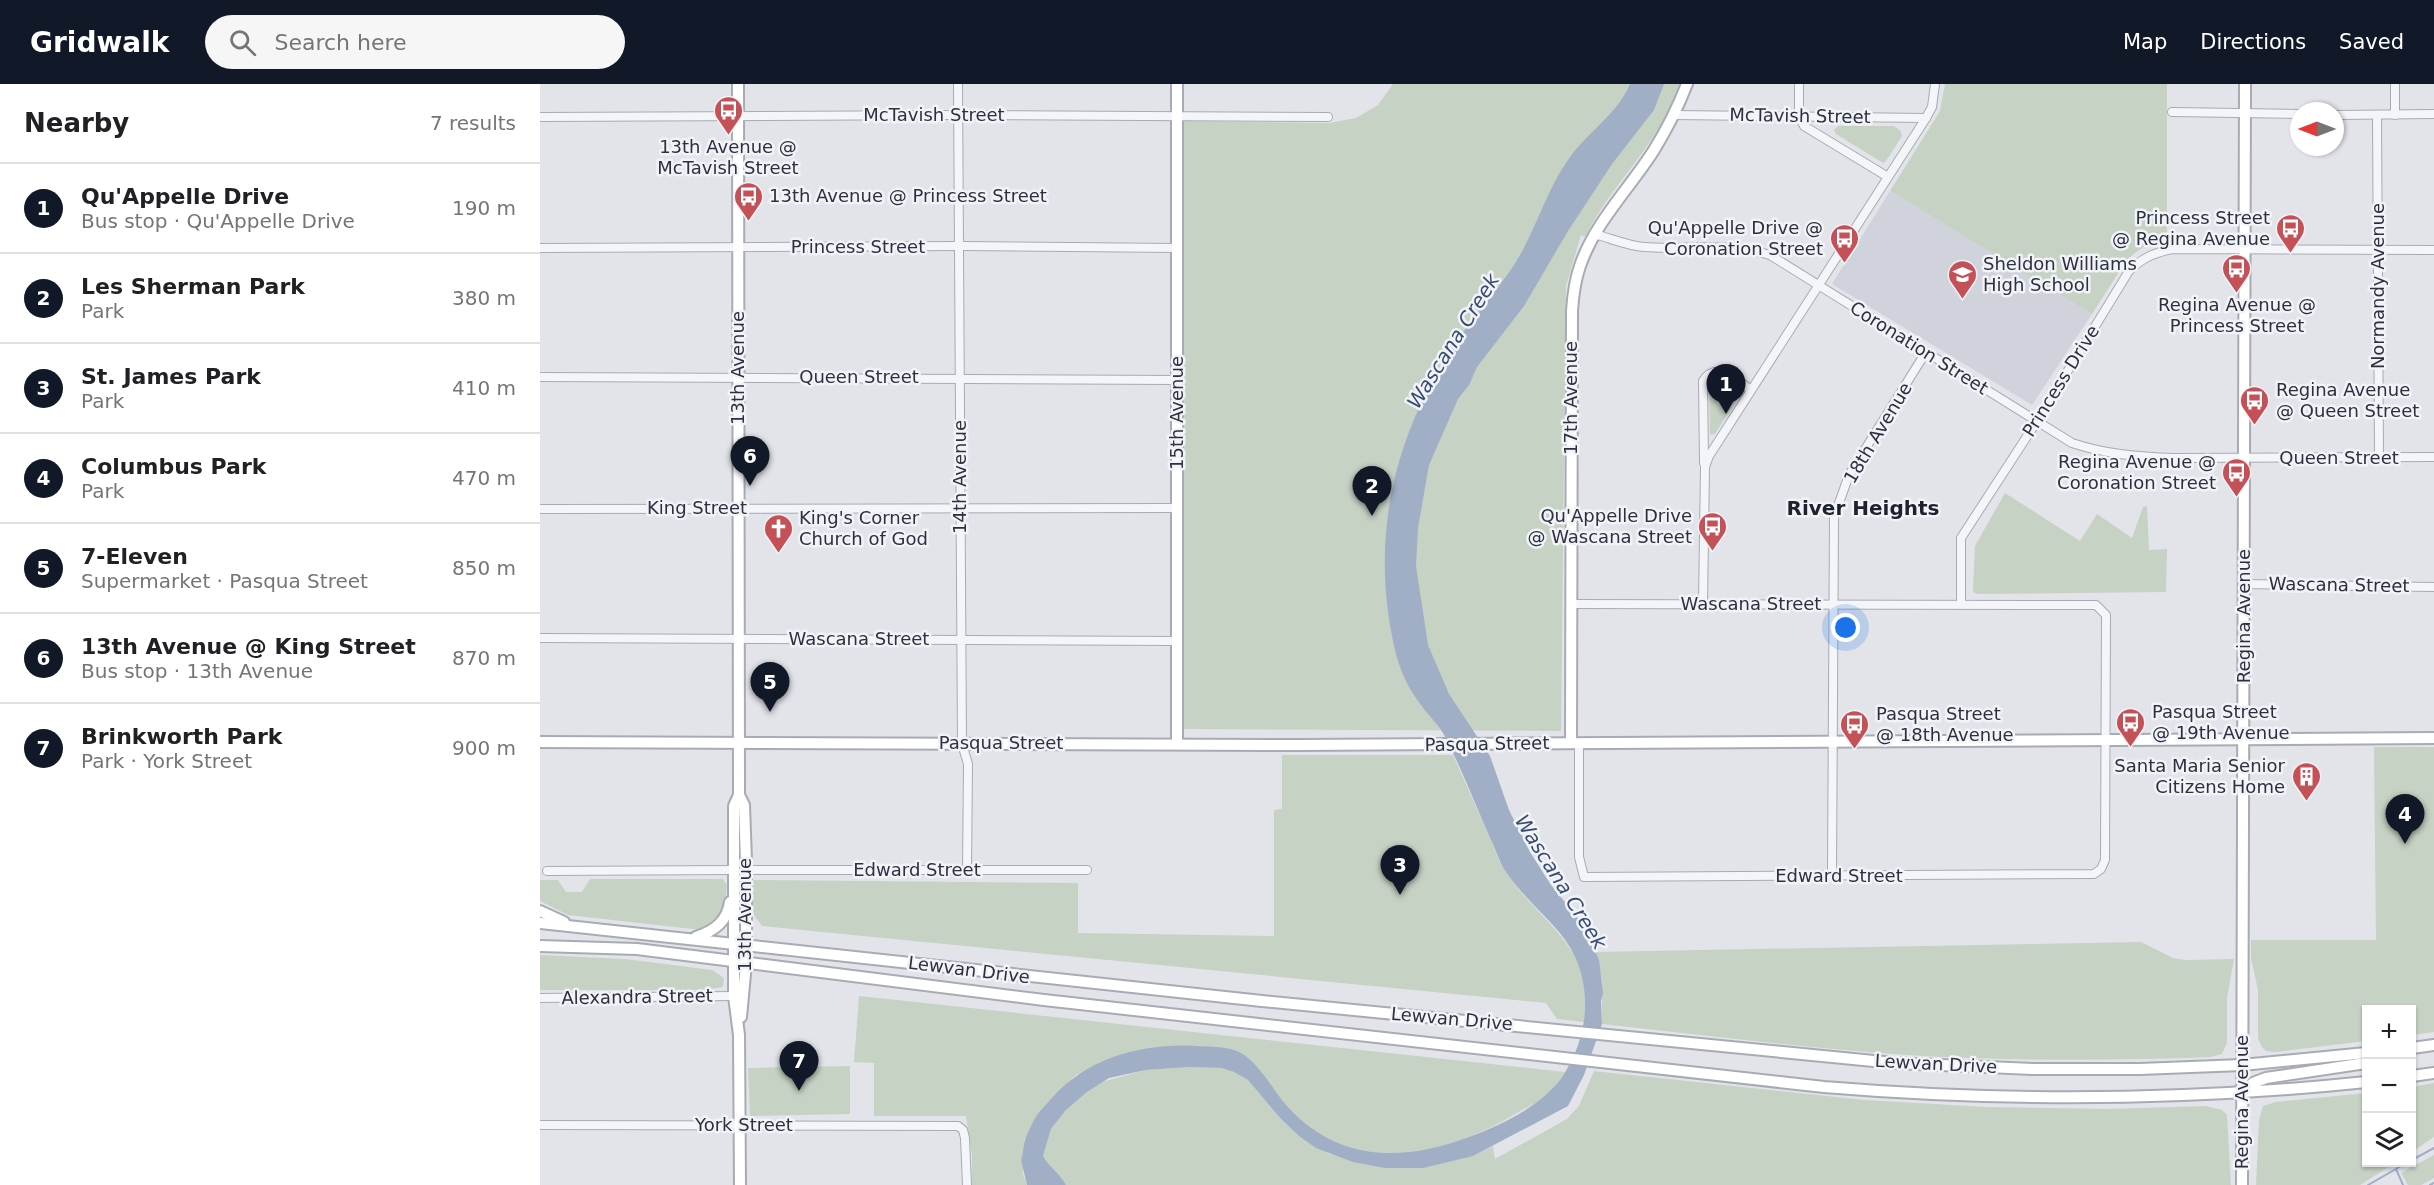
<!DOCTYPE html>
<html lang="en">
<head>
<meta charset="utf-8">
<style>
  :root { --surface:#fff; --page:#f6f6f6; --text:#202124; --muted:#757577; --line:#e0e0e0; --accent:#111827 }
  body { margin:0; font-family:"DejaVu Sans",sans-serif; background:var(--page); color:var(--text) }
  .controls { position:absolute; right:18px; bottom:18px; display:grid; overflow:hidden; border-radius:0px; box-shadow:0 2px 4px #0004 }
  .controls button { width:54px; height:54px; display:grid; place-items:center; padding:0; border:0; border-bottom:2px solid var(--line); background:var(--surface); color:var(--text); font:30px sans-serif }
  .compass { position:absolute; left:1750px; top:18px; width:54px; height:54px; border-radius:50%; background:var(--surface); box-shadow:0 2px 4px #0004; rotate:270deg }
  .you { position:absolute; left:1306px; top:544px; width:21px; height:21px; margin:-15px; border:4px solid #fff; border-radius:50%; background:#1a73e8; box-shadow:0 0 0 9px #1a73e833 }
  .badge { display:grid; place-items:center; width:39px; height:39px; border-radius:50%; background:var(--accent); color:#fff; font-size:20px; font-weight:700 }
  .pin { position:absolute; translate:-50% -50px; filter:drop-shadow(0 2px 3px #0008) }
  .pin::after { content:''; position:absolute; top:32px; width:21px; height:18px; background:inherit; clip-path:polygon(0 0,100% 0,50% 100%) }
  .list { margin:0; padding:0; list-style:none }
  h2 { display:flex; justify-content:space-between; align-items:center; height:78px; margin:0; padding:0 24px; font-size:26px }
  h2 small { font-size:20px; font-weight:400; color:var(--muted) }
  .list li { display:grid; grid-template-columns:39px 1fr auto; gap:18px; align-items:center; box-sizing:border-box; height:90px; padding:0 24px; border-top:2px solid var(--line) }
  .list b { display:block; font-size:22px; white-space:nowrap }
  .list p { margin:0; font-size:20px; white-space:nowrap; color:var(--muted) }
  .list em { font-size:20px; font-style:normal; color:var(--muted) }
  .icon { flex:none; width:33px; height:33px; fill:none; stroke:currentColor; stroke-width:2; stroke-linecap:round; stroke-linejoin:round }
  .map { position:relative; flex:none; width:1894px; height:1101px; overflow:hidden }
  header { display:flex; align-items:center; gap:36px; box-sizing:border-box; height:84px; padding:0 30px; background:var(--accent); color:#fff }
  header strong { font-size:28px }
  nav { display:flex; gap:33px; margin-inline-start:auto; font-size:21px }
  .search { width:420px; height:54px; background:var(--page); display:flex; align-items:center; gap:15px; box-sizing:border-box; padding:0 21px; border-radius:33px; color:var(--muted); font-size:22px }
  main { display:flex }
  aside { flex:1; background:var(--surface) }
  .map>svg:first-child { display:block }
  .built { fill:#d0d3db }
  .green { fill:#c6d2c4 }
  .water { fill:#a0afc6 }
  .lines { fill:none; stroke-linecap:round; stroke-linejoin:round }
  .stream { stroke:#a0afc6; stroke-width:2 }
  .street-casing { stroke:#a7abb3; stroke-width:10 }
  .secondary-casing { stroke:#a7abb3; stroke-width:14 }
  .street { stroke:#f4f5f8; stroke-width:8 }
  .secondary { stroke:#fff; stroke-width:10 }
  .labels { text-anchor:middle; stroke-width:5; stroke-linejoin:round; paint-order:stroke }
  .street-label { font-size:18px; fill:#2b3140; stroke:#f1f3f7 }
  .poi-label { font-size:18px; fill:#2b3140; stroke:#f1f3f7; text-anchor:start }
  .water-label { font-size:20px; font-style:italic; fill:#384c71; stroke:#f1f3f7 }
  .neighbourhood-label { font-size:20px; font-weight:bold; fill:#1d2231; stroke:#f1f3f7 }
</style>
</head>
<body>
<header>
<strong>Gridwalk</strong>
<div class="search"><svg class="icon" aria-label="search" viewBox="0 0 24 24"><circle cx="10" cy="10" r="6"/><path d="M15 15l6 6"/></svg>Search here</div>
<nav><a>Map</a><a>Directions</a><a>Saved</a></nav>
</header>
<main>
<aside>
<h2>Nearby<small>7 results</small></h2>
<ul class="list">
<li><span class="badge">1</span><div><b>Qu'Appelle Drive</b><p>Bus stop · Qu'Appelle Drive</p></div><em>190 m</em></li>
<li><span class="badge">2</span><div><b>Les Sherman Park</b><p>Park</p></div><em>380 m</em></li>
<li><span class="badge">3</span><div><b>St. James Park</b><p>Park</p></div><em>410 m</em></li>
<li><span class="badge">4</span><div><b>Columbus Park</b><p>Park</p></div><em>470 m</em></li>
<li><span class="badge">5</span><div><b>7-Eleven</b><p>Supermarket · Pasqua Street</p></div><em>850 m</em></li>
<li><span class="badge">6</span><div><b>13th Avenue @ King Street</b><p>Bus stop · 13th Avenue</p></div><em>870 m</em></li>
<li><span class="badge">7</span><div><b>Brinkworth Park</b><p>Park · York Street</p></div><em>900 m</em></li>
</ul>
</aside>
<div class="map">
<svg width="1894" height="1101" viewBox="0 0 1894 1101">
  <rect width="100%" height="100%" fill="#e2e4e9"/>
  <polygon class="built" points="1350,107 1552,230 1492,321 1292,200"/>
  <g class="green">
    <path d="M853 0H1140C1121 59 1072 98 1045 153L1041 151 1026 202 1021 647 643 645 641 37 789 39 816 34 838 21Z"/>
    <path d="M1405 0H1627V155C1610 158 1598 165 1586 177L1552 230 1350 107 1400 27Z"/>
    <polygon points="1298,42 1353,42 1360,46 1362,52 1346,77 1343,79 1296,50 1294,46"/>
    <polygon points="1178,295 1187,296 1201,304 1201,308 1175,350 1170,351 1169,298"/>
    <polygon points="1465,409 1540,457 1557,430 1592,454 1603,423 1607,422 1609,466 1627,465 1626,508 1438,510 1433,508 1435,462"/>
    <polygon points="1834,663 1894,663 1894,948 1872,951 1872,926 1826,926 1826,957 1735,968 1726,967 1722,963 1718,954 1718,906 1711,874 1711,856 1836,856"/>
    <path d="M742 671H913C925 698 937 725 949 751 954 762 957 775 964 785 999 841 1056 860 1044 938L1017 935 1006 919 222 842 211 827 212 796 538 799V849L734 852V726L742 725Z"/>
    <path d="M50 795H183L187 801C185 824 183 836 161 846L28 831 0 817V796H18L26 808H42Z"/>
    <path d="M1601 858 1633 874 1645 876 1694 875 1687 914V959L1682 970 1671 973C1569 977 1468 977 1366 971 1265 964 1163 951 1062 940V897L1056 868Z"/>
    <polygon points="0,871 85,875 172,886 184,894 183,903 164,906 0,906"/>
    <path d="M319 912 1025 988C1020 995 1014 1003 1008 1010 1000 1018 987 1023 977 1029 925 1061 848 1087 790 1057 752 1037 731 999 702 970L537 990 503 1024 495 1035 484 1057 483 1090 487 1101H432V1071L426 1032H334V979L314 978Z"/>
    <polygon points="310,982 310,1030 210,1032 208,984"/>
    <path d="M649 983 681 984 694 988 708 996 740 1034 759 1052 790 1070 933 1072 953 1062 955 1075 1027 1035 1039 1022 1054 987 1324 1016 1446 1023 1568 1025 1665 1022 1682 1026 1687 1031 1691 1101H526C520 1089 509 1083 503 1072L511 1045 526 1026 558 999 606 986Z"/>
    <polygon points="1894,999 1894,1053 1872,1068 1872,1003"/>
    <polygon points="1826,1009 1826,1078 1855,1079 1820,1101 1716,1101 1719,1036 1723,1022 1736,1018"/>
    <polygon points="1894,1071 1894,1094 1881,1101 1868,1101 1861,1089"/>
  </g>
  <path class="water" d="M1090 0H1124L1114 26 1072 80 1028 147 984 222 937 283 929 301 918 315 889 381 878 444 876 482 888 561 909 610 950 672 969 726 990 768 1011 801 1046 844 1059 876 1063 909 1061 917 1062 940 1044 991 1028 1022 933 1072 883 1084H845L813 1078 776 1064 759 1052 740 1034 708 996 694 988 681 984 649 983 606 986 569 994 547 1008 526 1026 511 1045 503 1072C509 1083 520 1089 526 1101H487L481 1076C483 1071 483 1066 484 1060 485 1053 491 1042 494 1036 498 1028 506 1021 511 1015 548 973 603 959 657 962 671 963 688 962 701 969 721 981 733 1007 748 1023 798 1078 863 1078 929 1053 962 1041 1004 1021 1024 990 1052 946 1054 889 1019 848 1002 828 981 810 966 788 959 778 956 766 951 756 935 720 921 683 903 649 897 639 888 631 881 621 870 607 862 591 857 574 829 464 850 360 911 266 929 238 951 214 970 187 995 151 1004 110 1028 76 1046 49 1077 31 1090 0Z"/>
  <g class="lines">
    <g class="stream">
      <polyline points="1872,1076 1894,1064"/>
      <polyline points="1856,1085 1863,1101"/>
      <polyline points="1828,1101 1868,1078"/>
      <polyline points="1890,1101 1894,1099"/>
    </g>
    <defs>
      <g id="street">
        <polyline points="418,0 422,660 428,680 427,786"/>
        <polyline points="1259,0 1259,32 1264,42 1348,93"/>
        <polyline points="1855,0 1855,31"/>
        <polyline points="1632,28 1759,30"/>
        <polyline points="1134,31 1386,34"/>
        <polyline points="1795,31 1894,30"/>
        <polyline points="1837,31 1839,373"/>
        <polyline points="0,33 418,31 788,33"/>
        <path d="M1054 150C1070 154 1088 162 1104 163 1146 166 1188 158 1230 171L1532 359C1565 370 1598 373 1634 374L1894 373"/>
        <polyline points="0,164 419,162 637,164"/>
        <polyline points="0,293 637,296"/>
        <path d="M1164 379 1163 297C1176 276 1197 296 1211 306"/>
        <polyline points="0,425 637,424"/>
        <polyline points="1704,500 1894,503"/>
        <polyline points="1031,520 1556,521 1566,531 1565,776 1561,785 1554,790 1044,793 1039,773 1039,659"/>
        <polyline points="1163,520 1165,383 1169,372 1386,34 1392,23 1395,0"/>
        <path d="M1421 521V454L1497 337 1589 187C1602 174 1614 169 1632 165L1894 166"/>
        <polyline points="0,554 637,557"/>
        <polyline points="206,786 547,786"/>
        <polyline points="7,787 194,786"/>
        <polyline points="1292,791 1294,433 1309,391 1386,268"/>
        <polyline points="0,914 194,912"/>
        <polyline points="0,1041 418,1042 423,1046 425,1054 427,1101"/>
      </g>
      <g id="secondary">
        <polyline points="198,0 199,711 194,722 194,912 199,951 200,1101"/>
        <polyline points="637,0 637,659"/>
        <polyline points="0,658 760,661 1894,654"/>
        <path d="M1031 659 1032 227C1033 212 1035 196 1040 182 1055 138 1090 104 1114 66 1127 45 1138 23 1147 0"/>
        <polyline points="199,711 204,721 206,777 206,879 201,933"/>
        <polyline points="0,827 24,838"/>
        <polyline points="0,839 722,917 1354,979 1493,985 1600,985 1702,981 1826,969"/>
        <path d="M156 853C174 847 187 838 190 818"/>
        <path d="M0 862 97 865 504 916 1284 1003C1466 1018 1644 1017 1826 998"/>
        <polyline points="1872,964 1894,961"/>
        <polyline points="1872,992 1894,989"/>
        <polyline points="1702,1010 1713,999 1726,994 1826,979"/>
        <polyline points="1702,1101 1705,0"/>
      </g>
    </defs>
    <use href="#street" class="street-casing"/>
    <use href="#secondary" class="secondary-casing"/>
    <use href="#street" class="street"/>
    <use href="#secondary" class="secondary"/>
  </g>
  <defs>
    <symbol id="bus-pin" viewBox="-11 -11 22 30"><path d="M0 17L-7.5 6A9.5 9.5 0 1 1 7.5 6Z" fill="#c45158" stroke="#f1f3f7"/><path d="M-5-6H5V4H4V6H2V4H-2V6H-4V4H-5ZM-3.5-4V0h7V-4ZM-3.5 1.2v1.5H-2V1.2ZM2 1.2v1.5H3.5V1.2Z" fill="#fff"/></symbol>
    <symbol id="school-pin" viewBox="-11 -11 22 30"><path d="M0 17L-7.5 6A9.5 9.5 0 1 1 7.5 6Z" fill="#c45158" stroke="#f1f3f7"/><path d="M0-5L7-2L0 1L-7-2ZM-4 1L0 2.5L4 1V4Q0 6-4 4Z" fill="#fff"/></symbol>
    <symbol id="church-pin" viewBox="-11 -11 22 30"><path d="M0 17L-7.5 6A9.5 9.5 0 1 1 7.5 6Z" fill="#c45158" stroke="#f1f3f7"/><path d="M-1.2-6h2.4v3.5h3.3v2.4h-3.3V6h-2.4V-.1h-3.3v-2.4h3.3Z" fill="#fff"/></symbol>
    <symbol id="building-pin" viewBox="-11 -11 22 30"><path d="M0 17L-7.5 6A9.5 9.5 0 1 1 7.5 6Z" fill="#c45158" stroke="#f1f3f7"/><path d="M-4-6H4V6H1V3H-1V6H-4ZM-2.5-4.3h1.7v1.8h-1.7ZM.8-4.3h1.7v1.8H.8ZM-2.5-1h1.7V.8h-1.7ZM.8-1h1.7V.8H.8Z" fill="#fff"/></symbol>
  </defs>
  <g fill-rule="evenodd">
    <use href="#bus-pin" x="172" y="10" width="33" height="45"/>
    <use href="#bus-pin" x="192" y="96" width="33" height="45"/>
    <use href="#bus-pin" x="1734" y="128" width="33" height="45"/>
    <use href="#bus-pin" x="1288" y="138" width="33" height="45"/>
    <use href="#bus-pin" x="1680" y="168" width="33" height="45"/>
    <use href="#school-pin" x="1406" y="174" width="33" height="45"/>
    <use href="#bus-pin" x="1698" y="300" width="33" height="45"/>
    <use href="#bus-pin" x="1680" y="372" width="33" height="45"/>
    <use href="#bus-pin" x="1156" y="426" width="33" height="45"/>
    <use href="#church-pin" x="222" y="428" width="33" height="45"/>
    <use href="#bus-pin" x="1574" y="622" width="33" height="45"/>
    <use href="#bus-pin" x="1298" y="624" width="33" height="45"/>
    <use href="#building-pin" x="1750" y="676" width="33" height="45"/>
  </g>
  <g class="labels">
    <g class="street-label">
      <text x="394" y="37">McTavish Street</text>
      <text transform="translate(1260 32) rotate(1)" y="6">McTavish Street</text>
      <text x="318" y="169">Princess Street</text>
      <text transform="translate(1838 202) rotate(-90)" y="6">Normandy Avenue</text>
      <text transform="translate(1379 264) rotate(32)" y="6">Coronation Street</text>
      <text transform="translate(198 284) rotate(-90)" y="6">13th Avenue</text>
      <text x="319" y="299">Queen Street</text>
      <text transform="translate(1521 297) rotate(-58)" y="6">Princess Drive</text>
      <text transform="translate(1031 314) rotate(-90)" y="6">17th Avenue</text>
      <text transform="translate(637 329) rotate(-90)" y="6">15th Avenue</text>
      <text transform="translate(1338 349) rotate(-59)" y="6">18th Avenue</text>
      <text x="1799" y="380">Queen Street</text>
      <text transform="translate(420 393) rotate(-90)" y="6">14th Avenue</text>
      <text x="157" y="430">King Street</text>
      <text transform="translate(1799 501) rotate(1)" y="6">Wascana Street</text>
      <text x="1211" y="526">Wascana Street</text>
      <text transform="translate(1704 532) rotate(-90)" y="6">Regina Avenue</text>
      <text x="319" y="561">Wascana Street</text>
      <text x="461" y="665">Pasqua Street</text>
      <text transform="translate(947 660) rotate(-1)" y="6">Pasqua Street</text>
      <text x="377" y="792">Edward Street</text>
      <text x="1299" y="798">Edward Street</text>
      <text transform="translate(205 831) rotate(-90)" y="6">13th Avenue</text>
      <text transform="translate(429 886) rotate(7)" y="6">Lewvan Drive</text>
      <text transform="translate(97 913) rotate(-1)" y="6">Alexandra Street</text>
      <text transform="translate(912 935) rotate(5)" y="6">Lewvan Drive</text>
      <text transform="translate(1396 980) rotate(3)" y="6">Lewvan Drive</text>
      <text transform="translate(1702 1018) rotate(-90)" y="6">Regina Avenue</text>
      <text x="204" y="1047">York Street</text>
    </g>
    <g class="poi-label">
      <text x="188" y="69" text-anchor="middle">13th Avenue @<tspan x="188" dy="21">McTavish Street</tspan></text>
      <text x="229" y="118">13th Avenue @ Princess Street</text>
      <text x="1730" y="140" text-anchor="end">Princess Street<tspan x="1730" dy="21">@ Regina Avenue</tspan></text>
      <text x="1283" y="150" text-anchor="end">Qu'Appelle Drive @<tspan x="1283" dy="21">Coronation Street</tspan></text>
      <text x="1443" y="186">Sheldon Williams<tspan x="1443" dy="21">High School</tspan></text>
      <text x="1697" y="227" text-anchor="middle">Regina Avenue @<tspan x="1697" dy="21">Princess Street</tspan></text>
      <text x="1736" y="312">Regina Avenue<tspan x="1736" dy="21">@ Queen Street</tspan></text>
      <text x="1676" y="384" text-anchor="end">Regina Avenue @<tspan x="1676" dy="21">Coronation Street</tspan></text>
      <text x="1152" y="438" text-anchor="end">Qu'Appelle Drive<tspan x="1152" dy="21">@ Wascana Street</tspan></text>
      <text x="259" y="440">King's Corner<tspan x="259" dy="21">Church of God</tspan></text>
      <text x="1612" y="634">Pasqua Street<tspan x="1612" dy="21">@ 19th Avenue</tspan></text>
      <text x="1336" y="636">Pasqua Street<tspan x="1336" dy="21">@ 18th Avenue</tspan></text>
      <text x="1745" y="688" text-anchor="end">Santa Maria Senior<tspan x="1745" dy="21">Citizens Home</tspan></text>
    </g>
    <g class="water-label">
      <text transform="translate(913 257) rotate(-58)" y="7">Wascana Creek</text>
      <text transform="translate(1021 798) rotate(58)" y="7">Wascana Creek</text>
    </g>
    <g class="neighbourhood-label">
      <text x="1323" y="431">River Heights</text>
    </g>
  </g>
</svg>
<div class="controls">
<button>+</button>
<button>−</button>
<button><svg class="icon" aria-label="layers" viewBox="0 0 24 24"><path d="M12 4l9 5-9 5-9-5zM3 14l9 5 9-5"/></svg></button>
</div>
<svg class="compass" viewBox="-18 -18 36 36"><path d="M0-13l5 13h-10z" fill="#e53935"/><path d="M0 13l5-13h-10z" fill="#757577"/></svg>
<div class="you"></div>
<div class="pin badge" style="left:1186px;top:330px">1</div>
<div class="pin badge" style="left:832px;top:432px">2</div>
<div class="pin badge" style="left:860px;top:811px">3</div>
<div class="pin badge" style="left:1865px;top:760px">4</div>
<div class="pin badge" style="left:230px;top:628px">5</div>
<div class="pin badge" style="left:210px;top:402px">6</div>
<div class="pin badge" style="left:259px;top:1007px">7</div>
</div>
</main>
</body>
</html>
